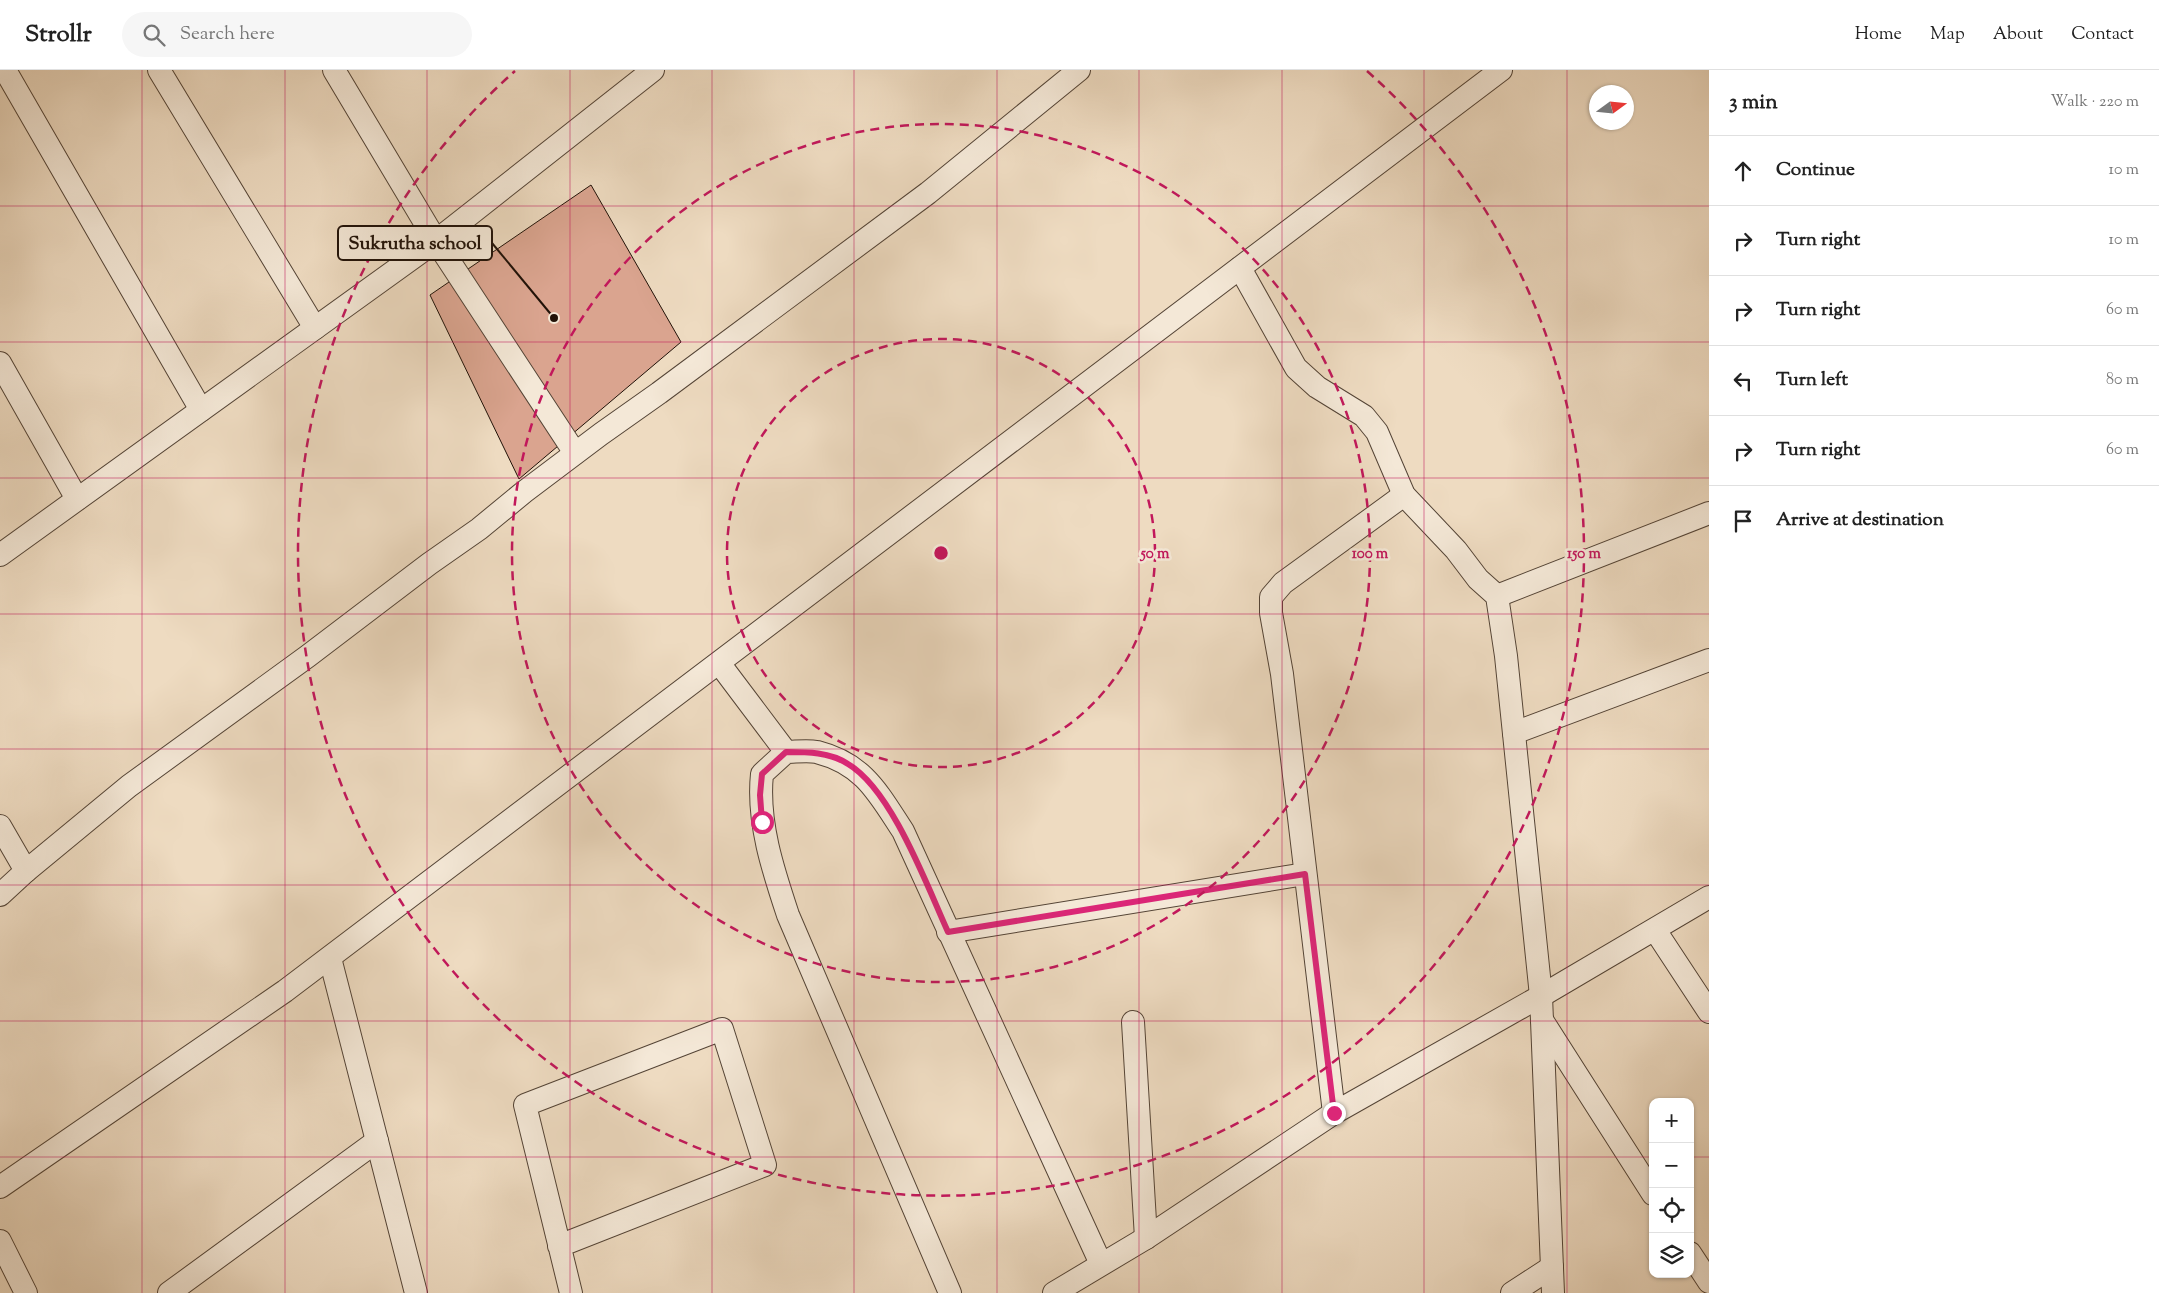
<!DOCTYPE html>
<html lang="en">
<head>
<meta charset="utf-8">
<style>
  :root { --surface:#fff; --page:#f6f6f6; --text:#222; --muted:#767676; --line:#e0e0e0 }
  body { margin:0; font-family:"Sorts Mill Goudy",serif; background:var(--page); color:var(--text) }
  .controls { position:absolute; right:15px; bottom:15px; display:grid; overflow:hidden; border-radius:10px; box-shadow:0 1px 4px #0004 }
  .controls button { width:45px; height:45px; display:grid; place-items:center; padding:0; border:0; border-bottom:1px solid var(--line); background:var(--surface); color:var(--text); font:25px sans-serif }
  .compass { position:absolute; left:1589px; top:15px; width:45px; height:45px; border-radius:50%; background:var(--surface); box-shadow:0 1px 4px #0004; rotate:75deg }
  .stop { position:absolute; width:15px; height:15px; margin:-11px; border:4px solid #db2777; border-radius:50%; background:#fff }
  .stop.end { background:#db2777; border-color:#fff; box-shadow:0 1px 5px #0008 }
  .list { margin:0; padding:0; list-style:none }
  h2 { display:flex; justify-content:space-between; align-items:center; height:65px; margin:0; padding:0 20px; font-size:21px }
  h2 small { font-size:16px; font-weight:400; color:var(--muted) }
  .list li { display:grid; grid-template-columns:32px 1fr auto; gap:15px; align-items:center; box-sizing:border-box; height:70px; padding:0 20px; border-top:1px solid var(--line) }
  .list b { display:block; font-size:19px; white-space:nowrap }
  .list em { font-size:16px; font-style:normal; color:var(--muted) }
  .icon { flex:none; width:28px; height:28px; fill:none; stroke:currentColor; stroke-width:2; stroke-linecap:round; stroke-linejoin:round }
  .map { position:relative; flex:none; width:1709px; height:1223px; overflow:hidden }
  header { display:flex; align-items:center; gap:30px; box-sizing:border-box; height:70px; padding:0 25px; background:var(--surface); border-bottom:1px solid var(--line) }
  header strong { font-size:24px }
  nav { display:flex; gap:28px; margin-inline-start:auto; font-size:18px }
  .search { width:350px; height:45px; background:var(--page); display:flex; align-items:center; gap:12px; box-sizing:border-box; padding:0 18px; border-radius:28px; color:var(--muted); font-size:19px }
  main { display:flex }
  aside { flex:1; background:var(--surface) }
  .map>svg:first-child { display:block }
  .building { fill:#daa48f; stroke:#211208 }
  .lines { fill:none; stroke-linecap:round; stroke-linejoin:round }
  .street-casing { stroke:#544436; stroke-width:24 }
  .street { stroke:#f4e8d7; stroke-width:22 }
  .route { stroke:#db2777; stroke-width:6 }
  .grid { fill:none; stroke:#c2185b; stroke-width:1; stroke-opacity:0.55 }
  .ring { fill:none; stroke:#c2185b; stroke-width:2.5; stroke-dasharray:9 6 }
  .centre { fill:#c2185b; stroke:#f4e8d7; stroke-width:2.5 }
  .ring-label { font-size:15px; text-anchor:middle; font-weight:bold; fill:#c2185b; stroke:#f4e8d7; stroke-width:5; stroke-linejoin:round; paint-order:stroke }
  .leader { fill:none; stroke:#211208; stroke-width:2 }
  .callout-dot { fill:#211208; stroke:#f4e8d7; stroke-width:2 }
  .callout { fill:#f4e8d7; stroke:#211208; stroke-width:2 }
  .callout-label { font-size:19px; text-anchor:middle; font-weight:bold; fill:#211208 }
</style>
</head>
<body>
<header>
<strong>Strollr</strong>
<div class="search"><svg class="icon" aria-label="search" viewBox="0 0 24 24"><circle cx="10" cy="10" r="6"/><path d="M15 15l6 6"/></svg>Search here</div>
<nav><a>Home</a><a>Map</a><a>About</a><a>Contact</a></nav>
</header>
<main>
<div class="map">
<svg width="1709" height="1223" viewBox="0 0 1709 1223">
  <rect width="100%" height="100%" fill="#eedbc1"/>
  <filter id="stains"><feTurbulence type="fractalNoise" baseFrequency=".004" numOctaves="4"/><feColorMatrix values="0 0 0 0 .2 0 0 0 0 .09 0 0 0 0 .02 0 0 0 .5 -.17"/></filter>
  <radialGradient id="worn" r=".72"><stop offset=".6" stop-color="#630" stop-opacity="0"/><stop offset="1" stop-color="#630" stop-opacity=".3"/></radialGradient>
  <polygon class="building" points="591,115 681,272 519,409 430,225"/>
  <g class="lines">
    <defs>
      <g id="street">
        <polyline points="5,0 201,340"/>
        <polyline points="159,0 315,258"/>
        <polyline points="334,0 436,171 575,383"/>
        <polyline points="1240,198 1296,298 1317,317 1364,346 1377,362 1404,425 1456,480 1478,509 1497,526 1506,586 1541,926 1553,1223"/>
        <polyline points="0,293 77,429"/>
        <polyline points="0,485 436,171 653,0"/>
        <polyline points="1497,526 1709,443"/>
        <polyline points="719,593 786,682"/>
        <polyline points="1514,663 1709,590"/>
        <polyline points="0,756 26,801"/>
        <polyline points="0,825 26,801 129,716 308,586 429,494 479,459 524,422 601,364 659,323 928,123 1079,0"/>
        <polyline points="1655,860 1709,942"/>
        <polyline points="948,862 1305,804"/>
        <polyline points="330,888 416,1223"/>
        <polyline points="1542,950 1653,1124"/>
        <polyline points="1133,952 1146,1168"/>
        <polyline points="1334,1043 1282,604 1271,543 1271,527 1283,513 1404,425"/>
        <polyline points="0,1117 285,921 1501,0"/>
        <polyline points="0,1171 26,1223"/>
        <polyline points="559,1176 765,1095 722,959 525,1035 571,1223"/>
        <polyline points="1690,1183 1709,1212"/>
        <polyline points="169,1223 377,1071"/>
        <path d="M950 1223 788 845C773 800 757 752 762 704L786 682C795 682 807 680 817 682 864 694 878 723 903 761L1101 1194"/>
        <polyline points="1054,1223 1146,1168 1334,1043 1541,926 1709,827"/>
        <polyline points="1512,1223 1552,1197"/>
      </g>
    </defs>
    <use href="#street" class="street-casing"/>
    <use href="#street" class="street"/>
  </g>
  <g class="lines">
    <path class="route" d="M762 752 760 725 762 704 786 682C807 682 830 682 848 694 892 720 927 816 948 862L1305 804 1334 1043"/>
  </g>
  <path class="grid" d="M142 0V1223M285 0V1223M427 0V1223M570 0V1223M712 0V1223M854 0V1223M997 0V1223M1139 0V1223M1282 0V1223M1424 0V1223M1567 0V1223M0 136H1709M0 272H1709M0 408H1709M0 544H1709M0 679H1709M0 815H1709M0 951H1709M0 1087H1653M1690 1087H1709"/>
  <g class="ring">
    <circle cx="941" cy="483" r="214"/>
    <circle cx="941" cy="483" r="429"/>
    <path d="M1367 1A643 643 0 1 1 515 1"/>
  </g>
  <circle cx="941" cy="483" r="8" class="centre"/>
  <g class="ring-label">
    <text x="1155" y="488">50 m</text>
    <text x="1370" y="488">100 m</text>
    <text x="1584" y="488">150 m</text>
  </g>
  <path class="leader" d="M554 248L492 173"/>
  <circle class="callout-dot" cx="554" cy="248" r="5"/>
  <rect class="callout" x="338" y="156" width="154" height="34" rx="5"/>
  <g class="callout-label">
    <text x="415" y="179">Sukrutha school</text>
  </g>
  <rect width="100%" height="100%" filter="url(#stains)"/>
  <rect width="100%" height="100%" fill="url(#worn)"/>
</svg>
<div class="controls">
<button>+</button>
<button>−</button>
<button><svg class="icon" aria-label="locate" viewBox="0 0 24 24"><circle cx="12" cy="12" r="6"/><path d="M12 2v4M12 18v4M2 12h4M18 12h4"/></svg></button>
<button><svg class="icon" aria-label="layers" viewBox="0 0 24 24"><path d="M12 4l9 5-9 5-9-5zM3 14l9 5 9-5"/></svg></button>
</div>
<svg class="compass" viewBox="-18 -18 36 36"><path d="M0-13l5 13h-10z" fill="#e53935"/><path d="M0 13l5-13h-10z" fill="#767676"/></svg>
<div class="stop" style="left:762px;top:752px"></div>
<div class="stop end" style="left:1334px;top:1043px"></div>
</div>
<aside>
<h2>3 min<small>Walk · 220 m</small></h2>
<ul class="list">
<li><svg class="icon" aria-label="ahead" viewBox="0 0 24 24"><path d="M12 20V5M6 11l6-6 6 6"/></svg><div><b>Continue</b></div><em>10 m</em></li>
<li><svg class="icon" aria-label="right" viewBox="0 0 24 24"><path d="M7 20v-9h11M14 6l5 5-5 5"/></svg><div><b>Turn right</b></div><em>10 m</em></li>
<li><svg class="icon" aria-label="right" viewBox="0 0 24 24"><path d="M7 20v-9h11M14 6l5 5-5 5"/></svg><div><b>Turn right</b></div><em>60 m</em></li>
<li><svg class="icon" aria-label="left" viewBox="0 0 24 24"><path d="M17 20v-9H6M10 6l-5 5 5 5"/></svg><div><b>Turn left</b></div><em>80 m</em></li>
<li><svg class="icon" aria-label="right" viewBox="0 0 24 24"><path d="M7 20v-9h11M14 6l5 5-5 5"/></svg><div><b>Turn right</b></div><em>60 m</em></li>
<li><svg class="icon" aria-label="arrive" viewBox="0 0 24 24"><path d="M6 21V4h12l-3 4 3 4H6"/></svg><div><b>Arrive at destination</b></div></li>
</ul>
</aside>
</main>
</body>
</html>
